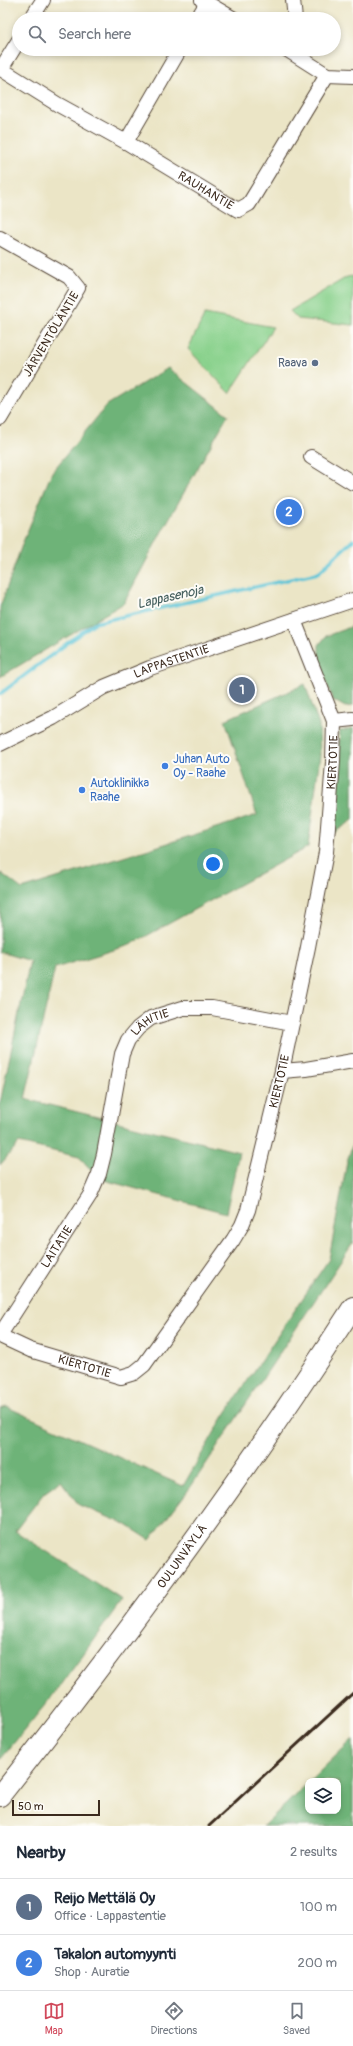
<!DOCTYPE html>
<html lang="en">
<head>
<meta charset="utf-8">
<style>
  :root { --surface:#fff; --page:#f6f6f7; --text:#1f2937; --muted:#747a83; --line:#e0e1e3; --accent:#d1495b }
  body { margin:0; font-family:Pangolin,sans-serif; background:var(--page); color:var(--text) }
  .controls { position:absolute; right:12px; bottom:12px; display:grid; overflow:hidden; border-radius:8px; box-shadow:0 2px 6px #0003 }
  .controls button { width:36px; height:36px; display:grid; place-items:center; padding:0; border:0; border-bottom:1px solid var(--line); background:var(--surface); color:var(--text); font:20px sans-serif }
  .scale { position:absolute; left:12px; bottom:10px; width:88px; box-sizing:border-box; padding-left:4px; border:2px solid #3b2a1e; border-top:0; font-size:11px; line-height:14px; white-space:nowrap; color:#3b2a1e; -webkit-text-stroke:3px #fdfcf7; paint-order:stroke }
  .you { position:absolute; left:213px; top:864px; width:14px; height:14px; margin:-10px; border:3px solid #fff; border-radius:50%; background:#1a73e8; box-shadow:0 0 0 6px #1a73e833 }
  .badge { display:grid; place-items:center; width:26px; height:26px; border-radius:50%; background:var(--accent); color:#fff; font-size:13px; font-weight:700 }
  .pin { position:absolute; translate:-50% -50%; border:2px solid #fff; box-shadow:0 1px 4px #0006 }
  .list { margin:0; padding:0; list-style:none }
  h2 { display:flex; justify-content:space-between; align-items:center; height:52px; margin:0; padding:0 16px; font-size:17px }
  h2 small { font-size:13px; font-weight:400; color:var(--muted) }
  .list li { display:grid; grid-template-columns:26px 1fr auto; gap:12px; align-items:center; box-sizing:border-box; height:56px; padding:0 16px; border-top:1px solid var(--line) }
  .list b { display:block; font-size:15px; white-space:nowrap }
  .list p { margin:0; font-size:13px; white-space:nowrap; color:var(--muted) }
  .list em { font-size:13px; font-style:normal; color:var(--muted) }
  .icon { flex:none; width:22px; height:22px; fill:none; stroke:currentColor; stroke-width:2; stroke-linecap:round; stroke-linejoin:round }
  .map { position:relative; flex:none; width:353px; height:1826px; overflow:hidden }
  .search { position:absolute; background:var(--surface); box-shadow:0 2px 6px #0003; left:12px; right:12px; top:12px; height:44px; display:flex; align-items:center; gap:10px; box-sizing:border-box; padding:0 14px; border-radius:22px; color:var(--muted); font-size:15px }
  .sheet { height:164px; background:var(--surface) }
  nav { display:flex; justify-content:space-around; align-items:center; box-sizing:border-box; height:56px; border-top:1px solid var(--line); background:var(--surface); font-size:11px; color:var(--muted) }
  nav a { display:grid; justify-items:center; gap:2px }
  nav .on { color:var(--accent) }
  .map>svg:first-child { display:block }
  .green { fill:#89d18c; stroke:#627e55 }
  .forest { fill:#6eb378; stroke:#546e4b }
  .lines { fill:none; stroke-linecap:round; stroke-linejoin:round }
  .stream { stroke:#5bc5d7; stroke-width:3.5 }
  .minor-casing { stroke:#554637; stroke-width:16 }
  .secondary-casing { stroke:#554637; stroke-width:22 }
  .minor { stroke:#fff; stroke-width:14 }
  .secondary { stroke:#fff; stroke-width:20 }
  .rail { stroke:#3b2a1e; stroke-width:3 }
  .service-dot { fill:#5c6f8a; stroke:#fdfcf7; stroke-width:1.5 }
  .shop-dot { fill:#3f7fe0; stroke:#fdfcf7; stroke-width:1.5 }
  .labels { text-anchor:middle; stroke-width:4; stroke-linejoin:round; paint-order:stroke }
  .street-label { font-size:12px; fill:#3b2a1e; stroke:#fdfcf7 }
  .service-label { font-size:12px; fill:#4e5e75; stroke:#fdfcf7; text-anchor:end }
  .shop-label { font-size:12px; fill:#366cbe; stroke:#fdfcf7; text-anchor:start }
  .water-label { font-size:13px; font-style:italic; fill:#46605f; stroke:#fdfcf7 }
</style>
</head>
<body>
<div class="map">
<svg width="353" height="1826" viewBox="0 0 353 1826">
  <rect width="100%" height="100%" fill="#fdfcf7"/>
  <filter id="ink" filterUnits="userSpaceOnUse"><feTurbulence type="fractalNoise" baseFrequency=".025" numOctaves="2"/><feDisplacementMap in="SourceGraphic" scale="8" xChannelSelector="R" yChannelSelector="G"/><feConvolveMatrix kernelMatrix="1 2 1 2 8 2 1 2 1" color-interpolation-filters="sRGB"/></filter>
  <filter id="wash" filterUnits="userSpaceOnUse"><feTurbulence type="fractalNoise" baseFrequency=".012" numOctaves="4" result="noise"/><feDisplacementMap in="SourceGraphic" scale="16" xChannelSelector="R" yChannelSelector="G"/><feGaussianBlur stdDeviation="0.9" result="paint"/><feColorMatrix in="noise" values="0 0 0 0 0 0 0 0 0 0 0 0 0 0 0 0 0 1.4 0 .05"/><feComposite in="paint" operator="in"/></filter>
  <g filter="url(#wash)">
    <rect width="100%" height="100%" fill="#ebe5c6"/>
    <g class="green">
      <polygon points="353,276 353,325 298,319 290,311 347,277"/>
      <polygon points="205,314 273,327 230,393 188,349"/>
    </g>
    <g class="forest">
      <polygon points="168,368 228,415 161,533 124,603 0,677 0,607 23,542 52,472 107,405"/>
      <polygon points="353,626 353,706 345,707 333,700 319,665 319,645 326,636"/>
      <polygon points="305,684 319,725 320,755 308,847 130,945 55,968 25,1099 239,1152 226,1213 100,1179 79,1157 19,1143 0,1165 0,1103 30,961 0,952 1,873 22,889 257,815 225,720"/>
      <polygon points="353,728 353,820 332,834 340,731"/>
      <polygon points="353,1142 353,1243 190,1488 150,1540 125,1524 79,1505 61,1481 44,1493 15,1531 122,1600 62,1684 0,1760 0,1409 7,1407 183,1486 224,1416 329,1259 347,1162"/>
      <polygon points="353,1739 353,1826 263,1826 308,1783 308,1811 338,1811 338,1781 310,1781"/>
    </g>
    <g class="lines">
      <polyline class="stream" points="0,694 94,623 318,573 353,540"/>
    </g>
  </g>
  <g filter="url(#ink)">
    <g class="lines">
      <defs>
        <g id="minor">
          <polyline points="202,0 234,19"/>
          <polyline points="293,0 295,19"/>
          <polyline points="31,19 43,0"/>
          <polyline points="197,19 207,3"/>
          <path id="s1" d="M180 49 126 142 238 210 249 204 327 75"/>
          <polyline points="286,49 327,75 353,76"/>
          <polyline points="0,68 1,69 19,40"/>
          <polyline points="1,69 57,104 126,142"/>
          <polyline points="0,238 69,277 78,288 0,419"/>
          <polyline points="311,457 353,483"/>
          <polyline points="334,721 353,719"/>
          <path id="s2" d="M0 744 53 718 104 687 150 668 353 600"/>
          <polyline points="282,1071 306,1069 353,1061"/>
          <path id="s3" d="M0 1335 90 1195 99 1174 104 1154 122 1054 128 1040 138 1028 151 1018 183 1008H212L292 1023"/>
          <path id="s4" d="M0 1336 30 1350 121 1377 134 1373 144 1365 233 1240 242 1225 248 1210 282 1071 308 947 326 852 333 762 334 721 294 620"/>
        </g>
        <g id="secondary">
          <path id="s5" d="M0 1796C125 1638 244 1476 353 1307"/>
        </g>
      </defs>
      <use href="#minor" class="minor-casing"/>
      <use href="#secondary" class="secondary-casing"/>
      <use href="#minor" class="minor"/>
      <use href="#secondary" class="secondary"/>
      <polyline class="rail" points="209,1826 353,1693"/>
    </g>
  </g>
  <circle class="service-dot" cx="315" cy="363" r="4"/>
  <g class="shop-dot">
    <circle cx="165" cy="766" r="4"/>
    <circle cx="82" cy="790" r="4"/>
  </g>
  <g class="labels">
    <g class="street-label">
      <text dy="4" stroke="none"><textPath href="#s1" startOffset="201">RAUHANTIE</textPath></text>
      <text transform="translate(51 334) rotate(-59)" y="4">JÄRVENTÖLÄNTIE</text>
      <text dy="4" stroke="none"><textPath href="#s2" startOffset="191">LAPPASTENTIE</textPath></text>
      <text dy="4" stroke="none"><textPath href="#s4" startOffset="798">KIERTOTIE</textPath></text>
      <text dy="4" stroke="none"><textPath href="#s3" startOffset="356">LÄHITIE</textPath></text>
      <text dy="4" stroke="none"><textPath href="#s4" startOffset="474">KIERTOTIE</textPath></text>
      <text dy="4" stroke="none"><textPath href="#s3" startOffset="105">LAITATIE</textPath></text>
      <text dy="4" stroke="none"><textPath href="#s4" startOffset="90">KIERTOTIE</textPath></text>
      <text dy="4" stroke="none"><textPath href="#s5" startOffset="301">OULUNVÄYLÄ</textPath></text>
    </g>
    <g class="service-label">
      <text x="307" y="367">Raava</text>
    </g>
    <g class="shop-label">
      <text x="173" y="763">Juhan Auto<tspan x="173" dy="14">Oy - Raahe</tspan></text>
      <text x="90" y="787">Autoklinikka<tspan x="90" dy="14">Raahe</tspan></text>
    </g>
    <g class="water-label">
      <text transform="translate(170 596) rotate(-13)" y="5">Lappasenoja</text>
    </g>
  </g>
</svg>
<div class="controls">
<button><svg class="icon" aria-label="layers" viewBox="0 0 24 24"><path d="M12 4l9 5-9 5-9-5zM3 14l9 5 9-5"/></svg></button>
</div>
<div class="scale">50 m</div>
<div class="you"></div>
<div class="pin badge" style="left:242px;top:690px;background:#5c6f8a">1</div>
<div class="pin badge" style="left:289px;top:512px;background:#3f7fe0">2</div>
<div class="search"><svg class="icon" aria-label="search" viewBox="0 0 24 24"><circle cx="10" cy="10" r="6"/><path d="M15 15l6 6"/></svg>Search here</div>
</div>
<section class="sheet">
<h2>Nearby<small>2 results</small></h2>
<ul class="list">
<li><span class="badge" style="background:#5c6f8a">1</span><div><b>Reijo Mettälä Oy</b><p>Office · Lappastentie</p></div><em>100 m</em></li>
<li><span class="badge" style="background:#3f7fe0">2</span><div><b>Takalon automyynti</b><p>Shop · Auratie</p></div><em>200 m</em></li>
</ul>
</section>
<nav>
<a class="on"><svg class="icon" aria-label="map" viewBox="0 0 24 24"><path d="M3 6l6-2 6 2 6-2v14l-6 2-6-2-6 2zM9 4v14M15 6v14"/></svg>Map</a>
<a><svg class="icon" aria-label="directions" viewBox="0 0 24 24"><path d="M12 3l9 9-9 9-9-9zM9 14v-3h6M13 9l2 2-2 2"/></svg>Directions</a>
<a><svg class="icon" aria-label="saved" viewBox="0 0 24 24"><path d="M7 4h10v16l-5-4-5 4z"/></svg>Saved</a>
</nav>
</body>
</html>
